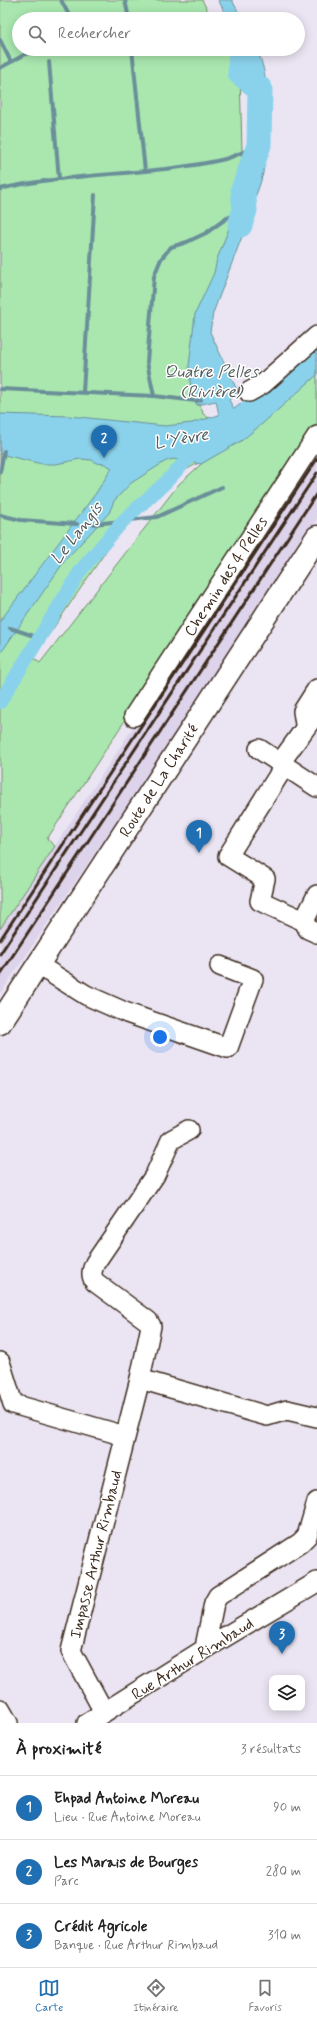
<!DOCTYPE html>
<html lang="fr">
<head>
<meta charset="utf-8">
<style>
  :root { --surface:#fff; --page:#f6f6f6; --text:#222; --muted:#767676; --line:#e0e0e0; --accent:#1f6fb2 }
  body { margin:0; font-family:Mynerve,sans-serif; background:var(--page); color:var(--text) }
  .controls { position:absolute; right:12px; bottom:12px; display:grid; overflow:hidden; border-radius:8px; box-shadow:0 2px 10px #0003 }
  .controls button { width:36px; height:36px; display:grid; place-items:center; padding:0; border:0; border-bottom:1px solid var(--line); background:var(--surface); color:var(--text); font:20px sans-serif }
  .you { position:absolute; left:160px; top:1037px; width:14px; height:14px; margin:-10px; border:3px solid #fff; border-radius:50%; background:#1a73e8; box-shadow:0 0 0 6px #1a73e833 }
  .badge { display:grid; place-items:center; width:26px; height:26px; border-radius:50%; background:var(--accent); color:#fff; font-size:13px; font-weight:700 }
  .pin { position:absolute; translate:-50% -33px; filter:drop-shadow(0 1px 2px #0008) }
  .pin::after { content:''; position:absolute; top:21px; width:14px; height:12px; background:inherit; clip-path:polygon(0 0,100% 0,50% 100%) }
  .list { margin:0; padding:0; list-style:none }
  h2 { display:flex; justify-content:space-between; align-items:center; height:52px; margin:0; padding:0 16px; font-size:17px }
  h2 small { font-size:13px; font-weight:400; color:var(--muted) }
  .list li { display:grid; grid-template-columns:26px 1fr auto; gap:12px; align-items:center; box-sizing:border-box; height:64px; padding:0 16px; border-top:1px solid var(--line) }
  .list b { display:block; font-size:15px; white-space:nowrap }
  .list p { margin:0; font-size:13px; white-space:nowrap; color:var(--muted) }
  .list em { font-size:13px; font-style:normal; color:var(--muted) }
  .icon { flex:none; width:22px; height:22px; fill:none; stroke:currentColor; stroke-width:2; stroke-linecap:round; stroke-linejoin:round }
  .map { position:relative; flex:none; width:317px; height:1723px; overflow:hidden }
  .search { position:absolute; background:var(--surface); box-shadow:0 2px 10px #0003; left:12px; right:12px; top:12px; height:44px; display:flex; align-items:center; gap:10px; box-sizing:border-box; padding:0 14px; border-radius:22px; color:var(--muted); font-size:15px }
  .sheet { height:244px; background:var(--surface) }
  nav { display:flex; justify-content:space-around; align-items:center; box-sizing:border-box; height:56px; border-top:1px solid var(--line); background:var(--surface); font-size:11px; color:var(--muted) }
  nav a { display:grid; justify-items:center; gap:2px }
  nav .on { color:var(--accent) }
  .map>svg:first-child { display:block }
  .built { fill:#ddd3eb }
  .green { fill:#a9e7af; stroke:#728866; fill-rule:evenodd }
  .water { fill:#8ad2eb; stroke:#6a8f99 }
  .lines { fill:none; stroke-linecap:round; stroke-linejoin:round }
  .stream { stroke:#6a8f99; stroke-width:4 }
  .canal { stroke:#8ad2eb; stroke-width:14 }
  .river { stroke:#8ad2eb; stroke-width:25 }
  .minor-casing { stroke:#3b2a1e; stroke-width:22 }
  .major-casing { stroke:#3b2a1e; stroke-width:25 }
  .minor { stroke:#fff; stroke-width:19 }
  .major { stroke:#fff; stroke-width:22 }
  .rail { stroke:#3b2a1e; stroke-width:3 }
  .labels { text-anchor:middle; stroke-width:3; stroke-linejoin:round; paint-order:stroke }
  .street-label { font-size:16px; fill:#3b2a1e; stroke:#fff }
  .water-label { font-size:17px; font-style:italic; fill:#535c5c; stroke:#fff }
</style>
</head>
<body>
<div class="map">
<svg width="317" height="1723" viewBox="0 0 317 1723">
  <rect width="100%" height="100%" fill="#ebe5f3"/>
  <filter id="ink" filterUnits="userSpaceOnUse"><feTurbulence type="fractalNoise" baseFrequency=".025" numOctaves="2"/><feDisplacementMap in="SourceGraphic" scale="8" xChannelSelector="R" yChannelSelector="G"/><feConvolveMatrix kernelMatrix="1 2 1 2 8 2 1 2 1" color-interpolation-filters="sRGB"/></filter>
  <g filter="url(#ink)">
    <polygon class="built" points="317,448 317,519 264,602 0,994 0,929"/>
    <path class="green" d="M0 0H202L212 19H19V49H227L240 73 243 190 197 337 191 393 203 412 202 413 234 436 317 364V428L47 839 55 846 0 929ZM208 458 179 484 40 663 33 658 119 532 176 475Z"/>
    <g class="water">
      <polygon points="218,0 232,0 242,19 229,19"/>
      <path d="M243 49H257C269 79 267 96 266 127 266 142 266 158 263 173 259 192 249 207 246 226L213 313 210 332 238 392 229 400 234 409 317 345V375L262 424 241 441 201 464 173 459 166 461 131 483 114 501 109 513 66 559 0 654V621L96 493 112 468 105 464 96 463 92 460 80 459 56 464H42L0 454V414L69 416 165 426 192 423 219 415 216 401 197 405 191 391 189 366 195 314 214 273 217 259 247 182 254 90 249 65Z"/>
    </g>
    <g class="lines">
      <g class="stream">
        <polyline points="61,0 71,19"/>
        <polyline points="125,0 129,19"/>
        <polyline points="0,40 11,62"/>
        <polyline points="132,49 145,171"/>
        <polyline points="49,62 59,179"/>
        <polyline points="0,68 35,49"/>
        <path d="M0 189C72 172 148 176 221 160 232 158 244 151 255 147"/>
        <polyline points="0,389 154,396 196,401 201,400"/>
        <polyline points="83,392 95,195"/>
        <polyline points="154,396 147,362 154,276 161,259 171,247 187,242 206,233 227,218 239,213"/>
        <polyline points="0,472 4,451"/>
        <polyline points="0,515 21,520 77,524"/>
        <polyline points="94,524 157,517 222,487"/>
        <polyline points="10,628 40,638"/>
      </g>
      <polyline class="canal" points="0,702 81,570 123,521 165,483 199,447"/>
      <polyline class="river" points="240,225 245,210 243,190 259,145 260,89 240,73 241,49"/>
      <defs>
        <g id="minor">
          <polyline points="249,392 263,384 317,336"/>
          <polyline points="134,716 317,436"/>
          <polyline points="305,724 303,711 317,689"/>
          <polyline points="259,749 317,787"/>
          <polyline points="280,763 317,712"/>
          <polyline points="285,765 228,856 265,879 260,901 304,921 308,929 317,933"/>
          <polyline points="304,921 317,895"/>
          <polyline points="38,965 86,995 127,1013 228,1048 253,979 220,966"/>
          <polyline points="0,1362 13,1404 125,1436"/>
          <polyline points="140,1379 267,1416 287,1410 317,1417"/>
          <polyline points="208,1647 206,1642 214,1603 218,1596 300,1543 307,1536 317,1502"/>
          <polyline points="0,1709 8,1723"/>
          <path d="M104 1712 71 1651 140 1379 151 1326 148 1321 95 1282C90 1275 92 1270 95 1263L155 1175 171 1140 189 1130"/>
          <polyline points="87,1723 208,1647 317,1582"/>
        </g>
        <polyline id="major" points="0,1023 317,537"/>
      </defs>
      <use href="#minor" class="minor-casing"/>
      <use href="#major" class="major-casing"/>
      <use href="#minor" class="minor"/>
      <use href="#major" class="major"/>
      <g class="rail">
        <polyline points="0,940 317,459"/>
        <polyline points="0,954 317,473"/>
        <polyline points="0,975 317,493"/>
      </g>
    </g>
  </g>
  <g class="labels">
    <g class="street-label">
      <text transform="translate(225 576) rotate(-57)" y="6">Chemin des 4 Pelles</text>
      <text transform="translate(158 780) rotate(-57)" y="6">Route de La Charité</text>
      <text transform="translate(95 1554) rotate(-76)" y="6">Impasse Arthur Rimbaud</text>
      <text transform="translate(192 1658) rotate(-32)" y="6">Rue Arthur Rimbaud</text>
    </g>
    <g class="water-label">
      <text x="211" y="377">Quatre Pelles<tspan x="211" dy="20">(Rivière)</tspan></text>
      <text transform="translate(181 438) rotate(-10)" y="6">L'Yèvre</text>
      <text transform="translate(76 533) rotate(-52)" y="6">Le Langis</text>
    </g>
  </g>
</svg>
<div class="controls">
<button><svg class="icon" aria-label="layers" viewBox="0 0 24 24"><path d="M12 4l9 5-9 5-9-5zM3 14l9 5 9-5"/></svg></button>
</div>
<div class="you"></div>
<div class="pin badge" style="left:199px;top:853px">1</div>
<div class="pin badge" style="left:104px;top:458px">2</div>
<div class="pin badge" style="left:282px;top:1654px">3</div>
<div class="search"><svg class="icon" aria-label="search" viewBox="0 0 24 24"><circle cx="10" cy="10" r="6"/><path d="M15 15l6 6"/></svg>Rechercher</div>
</div>
<section class="sheet">
<h2>À proximité<small>3 résultats</small></h2>
<ul class="list">
<li><span class="badge">1</span><div><b>Ehpad Antoine Moreau</b><p>Lieu · Rue Antoine Moreau</p></div><em>90 m</em></li>
<li><span class="badge">2</span><div><b>Les Marais de Bourges</b><p>Parc</p></div><em>280 m</em></li>
<li><span class="badge">3</span><div><b>Crédit Agricole</b><p>Banque · Rue Arthur Rimbaud</p></div><em>310 m</em></li>
</ul>
</section>
<nav>
<a class="on"><svg class="icon" aria-label="map" viewBox="0 0 24 24"><path d="M3 6l6-2 6 2 6-2v14l-6 2-6-2-6 2zM9 4v14M15 6v14"/></svg>Carte</a>
<a><svg class="icon" aria-label="directions" viewBox="0 0 24 24"><path d="M12 3l9 9-9 9-9-9zM9 14v-3h6M13 9l2 2-2 2"/></svg>Itinéraire</a>
<a><svg class="icon" aria-label="saved" viewBox="0 0 24 24"><path d="M7 4h10v16l-5-4-5 4z"/></svg>Favoris</a>
</nav>
</body>
</html>
